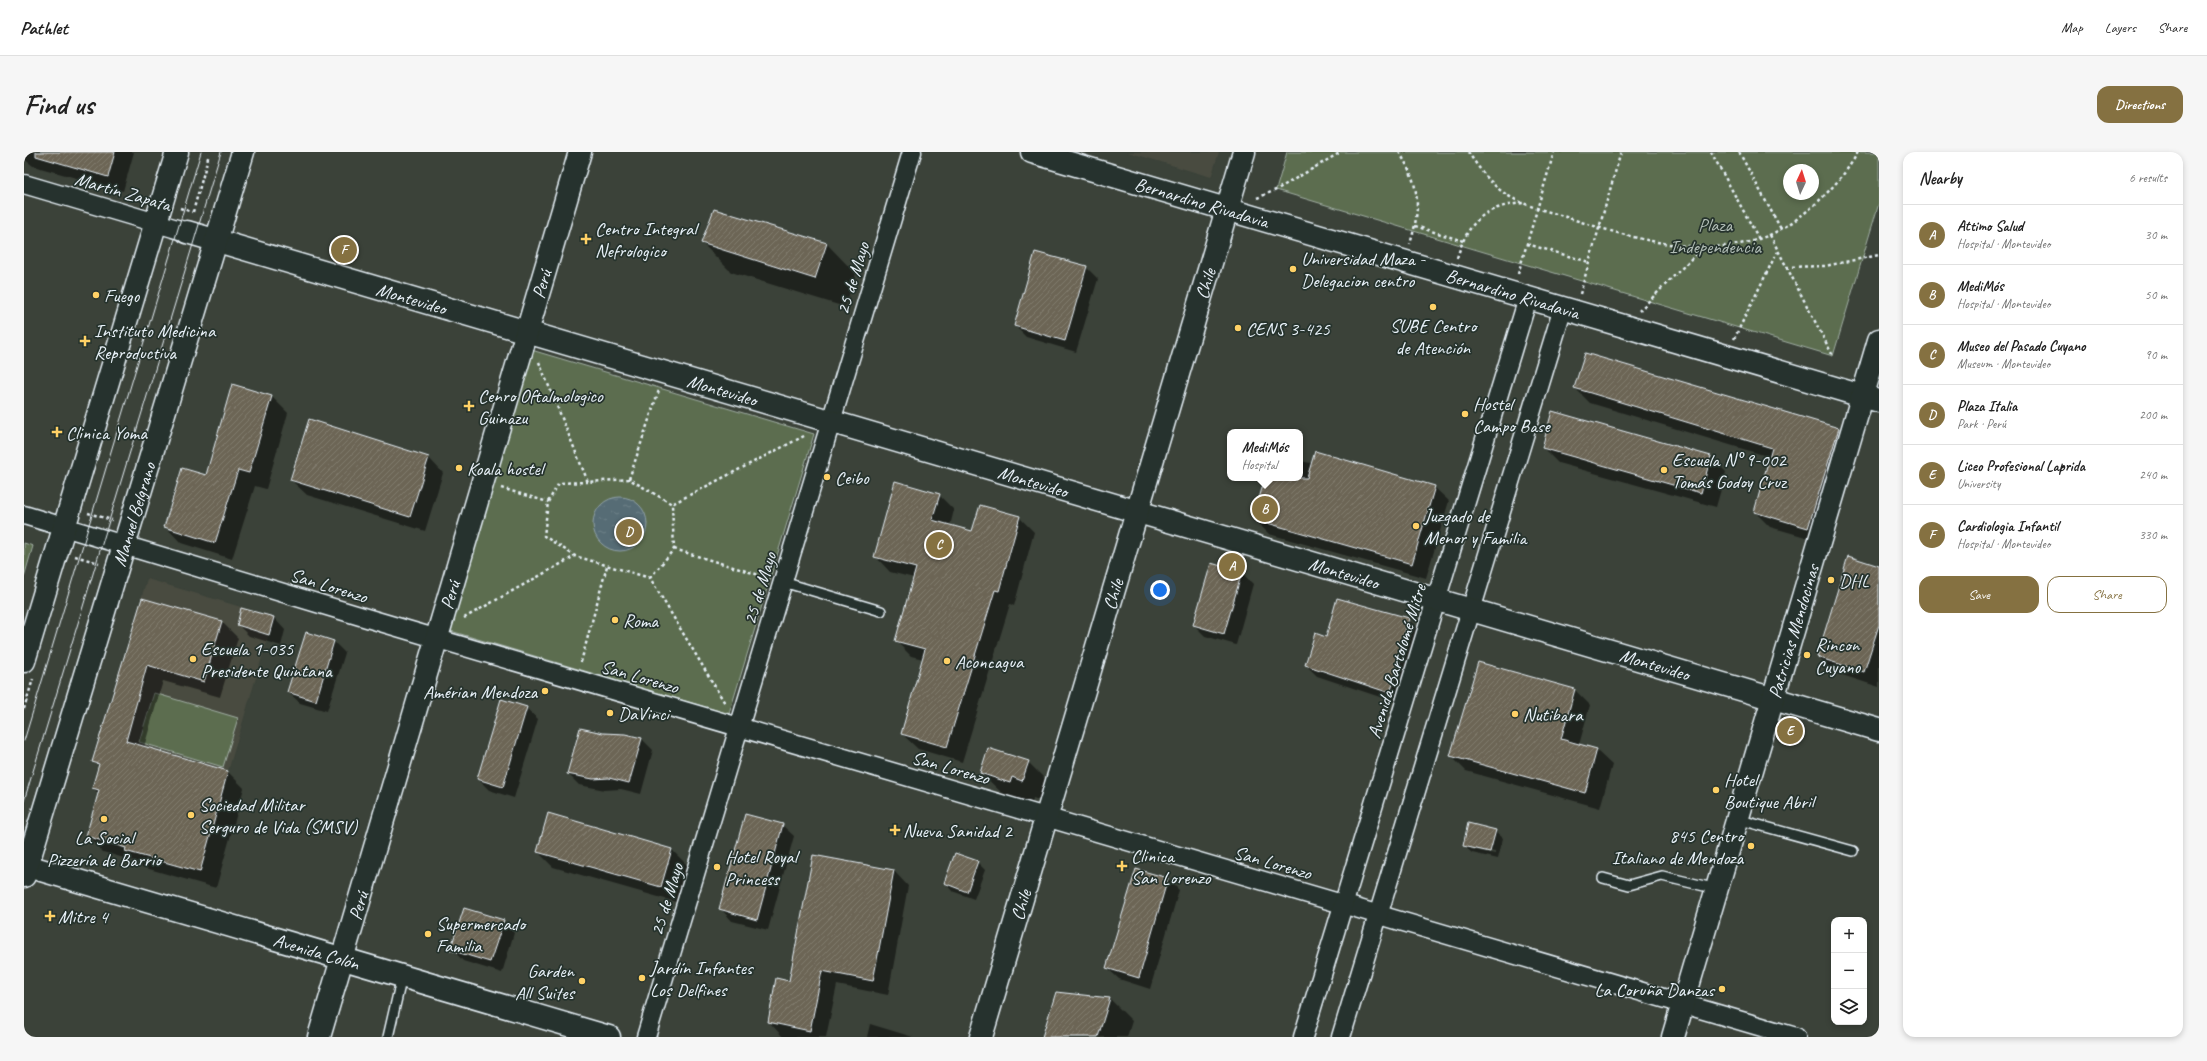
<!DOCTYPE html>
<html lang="en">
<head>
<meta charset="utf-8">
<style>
  :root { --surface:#fff; --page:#f6f6f6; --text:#222; --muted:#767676; --line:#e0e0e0; --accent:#857141 }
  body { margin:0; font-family:Caveat,sans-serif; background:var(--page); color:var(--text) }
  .controls { position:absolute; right:12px; bottom:12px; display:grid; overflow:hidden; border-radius:8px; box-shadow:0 2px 6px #0003 }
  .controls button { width:36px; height:36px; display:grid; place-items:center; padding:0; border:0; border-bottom:1px solid var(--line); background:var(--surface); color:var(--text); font:20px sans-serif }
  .compass { position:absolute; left:1759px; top:12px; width:36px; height:36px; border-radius:50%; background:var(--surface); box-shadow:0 2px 6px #0003; rotate:4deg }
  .you { position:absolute; left:1136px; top:438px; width:14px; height:14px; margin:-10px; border:3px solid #fff; border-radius:50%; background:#1a73e8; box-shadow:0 0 0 6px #1a73e833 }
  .badge { display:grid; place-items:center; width:26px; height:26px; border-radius:50%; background:var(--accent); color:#fff; font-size:13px; font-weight:700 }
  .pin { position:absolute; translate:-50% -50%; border:2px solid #fff; box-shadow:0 1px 4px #0006 }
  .popup { position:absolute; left:1203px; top:277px; width:76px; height:52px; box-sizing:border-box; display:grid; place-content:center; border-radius:8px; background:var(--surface); filter:drop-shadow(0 1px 3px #0005); font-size:13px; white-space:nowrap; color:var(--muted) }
  .popup b { font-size:15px; color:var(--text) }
  .popup::after { content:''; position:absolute; left:50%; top:100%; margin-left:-8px; border:8px solid transparent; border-top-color:var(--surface) }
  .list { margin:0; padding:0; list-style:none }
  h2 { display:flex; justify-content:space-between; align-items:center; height:52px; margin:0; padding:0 16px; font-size:17px }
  h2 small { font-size:13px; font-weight:400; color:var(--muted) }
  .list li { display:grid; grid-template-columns:26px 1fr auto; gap:12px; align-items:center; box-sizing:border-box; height:60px; padding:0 16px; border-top:1px solid var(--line) }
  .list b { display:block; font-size:15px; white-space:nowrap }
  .list p { margin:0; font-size:13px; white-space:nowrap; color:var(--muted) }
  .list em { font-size:13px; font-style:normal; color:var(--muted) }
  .actions { display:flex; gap:8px; padding:12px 16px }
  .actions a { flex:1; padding:9px 0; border:1px solid var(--accent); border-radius:12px; text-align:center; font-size:14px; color:var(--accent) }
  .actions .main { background:var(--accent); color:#fff }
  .icon { flex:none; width:22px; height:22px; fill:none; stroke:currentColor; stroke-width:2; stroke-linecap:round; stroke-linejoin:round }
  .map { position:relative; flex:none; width:1855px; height:885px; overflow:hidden; border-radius:12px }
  header { display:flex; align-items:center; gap:24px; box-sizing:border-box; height:56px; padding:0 20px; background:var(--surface); border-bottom:1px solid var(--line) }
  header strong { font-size:19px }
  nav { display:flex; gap:22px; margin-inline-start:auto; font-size:14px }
  .intro { display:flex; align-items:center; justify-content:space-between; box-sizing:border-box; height:96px; padding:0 24px }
  h1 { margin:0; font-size:28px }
  .button { padding:10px 18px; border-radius:12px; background:var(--accent); color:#fff; font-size:14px; font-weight:700 }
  main { display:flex; gap:24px; padding:0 24px }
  aside { flex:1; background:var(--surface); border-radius:12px; box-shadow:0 2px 6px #0003 }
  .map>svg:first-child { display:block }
  .built { fill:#4a4c41 }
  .green { fill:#5b6d50; stroke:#a2afa4; fill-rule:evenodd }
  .water { fill:url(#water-ripples); stroke:#90a1a9 }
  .shadow { fill:#0007; fill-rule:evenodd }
  .building { fill:url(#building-hatch); stroke:#e8f1f8 }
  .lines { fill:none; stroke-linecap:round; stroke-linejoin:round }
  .lane-casing { stroke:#e8f1f8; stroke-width:12 }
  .street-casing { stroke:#e8f1f8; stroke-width:21 }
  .secondary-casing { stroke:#e8f1f8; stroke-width:25 }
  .path { stroke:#e8f1f8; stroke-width:2.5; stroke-dasharray:3 3; stroke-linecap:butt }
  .lane { stroke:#26332d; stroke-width:9 }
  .street { stroke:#26332d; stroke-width:18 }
  .secondary { stroke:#26332d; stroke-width:22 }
  .tram { stroke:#e8f1f8; stroke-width:1 }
  .poi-dot { fill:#ffd166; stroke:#26332d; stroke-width:1.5 }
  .labels { text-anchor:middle; stroke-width:3.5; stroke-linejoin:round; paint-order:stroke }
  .street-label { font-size:19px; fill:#e8f1f8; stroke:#26332d }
  .park-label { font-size:19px; fill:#b0bcb5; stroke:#26332d }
  .poi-label { font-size:19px; fill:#e8f1f8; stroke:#26332d; text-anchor:start }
</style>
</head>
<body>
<header>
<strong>Pathlet</strong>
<nav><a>Map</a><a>Layers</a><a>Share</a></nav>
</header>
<div class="intro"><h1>Find us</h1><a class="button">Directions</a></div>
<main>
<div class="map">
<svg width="1855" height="885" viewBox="0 0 1855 885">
  <defs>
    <pattern id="water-ripples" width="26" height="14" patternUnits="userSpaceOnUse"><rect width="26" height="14" fill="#566c74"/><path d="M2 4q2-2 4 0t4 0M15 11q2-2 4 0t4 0" fill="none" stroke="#6e8189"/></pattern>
    <pattern id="building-hatch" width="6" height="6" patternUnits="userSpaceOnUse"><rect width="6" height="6" fill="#6c6555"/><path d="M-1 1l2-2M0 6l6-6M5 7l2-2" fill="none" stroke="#817c6e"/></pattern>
  </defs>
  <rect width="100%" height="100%" fill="#3b4239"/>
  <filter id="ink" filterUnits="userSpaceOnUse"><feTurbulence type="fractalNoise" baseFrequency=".025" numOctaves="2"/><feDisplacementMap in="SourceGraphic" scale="8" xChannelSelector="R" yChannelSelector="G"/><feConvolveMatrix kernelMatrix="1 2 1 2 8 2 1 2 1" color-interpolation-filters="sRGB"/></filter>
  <g filter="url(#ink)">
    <g class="built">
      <polygon points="1104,0 1195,0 1187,25"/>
      <polygon points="123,427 250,465 204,619 77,582"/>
    </g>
    <g class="green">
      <path d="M1263 0H1855V51L1809 204 1252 38ZM1765 18H1789V42H1765Z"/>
      <polygon points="504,197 790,282 705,562 420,477"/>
      <polygon points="0,391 9,394 0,425"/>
      <polygon points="130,541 214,566 199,615 115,590"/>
    </g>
    <circle class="water" cx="596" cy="372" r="27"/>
    <g class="shadow">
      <polygon points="0,0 110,0 99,39 9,14 0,7"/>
      <polygon points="678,91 803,92 832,122 821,155 707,120"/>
      <polygon points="1062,115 1074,127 1052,200 1002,185 991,174"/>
      <polygon points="1551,236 1814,277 1829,292 1799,390 1746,375 1731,360 1746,305 1566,251"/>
      <polygon points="247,244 264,261 242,337 231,334 208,407 157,391 141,374"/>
      <polygon points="1519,296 1687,305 1702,320 1692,355 1534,311"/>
      <polygon points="404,305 419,321 401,379 283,343 267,328"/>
      <polygon points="1276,309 1410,335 1425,349 1402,426 1245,382 1230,367 1242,326 1276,326"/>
      <polygon points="915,343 930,358 926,374 949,381 995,365 1010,380 990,454 986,452 938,610 894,597 878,582 899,507 887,504 872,489 890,426 866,420 851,404"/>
      <polygon points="1188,412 1218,421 1229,432 1212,493 1181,484 1170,473"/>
      <polygon points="1855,415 1855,535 1809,520 1794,505"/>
      <polygon points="119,447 198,470 214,486 196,545 139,529 120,595 204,620 220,636 192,736 118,715 114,710 79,700 63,683 75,642 69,636 75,615 70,609"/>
      <polygon points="218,457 250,466 261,478 257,494 225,484 214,473"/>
      <polygon points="1384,467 1396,479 1377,552 1293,524 1282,513 1303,486"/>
      <polygon points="282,481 310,490 321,501 303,559 276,551 264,540"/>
      <polygon points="1455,511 1551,538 1566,553 1555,593 1572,598 1588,613 1576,656 1442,619 1427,604"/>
      <polygon points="502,556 514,567 490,646 465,638 454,627"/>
      <polygon points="579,582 601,583 618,587 629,598 617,642 597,637 581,638 555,633 544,622"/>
      <polygon points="1004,610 1026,632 1020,650 1009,646 1008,652 979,642 957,621"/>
      <polygon points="524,663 648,698 663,713 652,750 529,715 514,700"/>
      <polygon points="758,673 770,684 744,778 708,769 697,757"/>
      <path d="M1471 679 1479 686 1474 707 1448 701 1440 694ZM1447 695 1471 700V702L1447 697Z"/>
      <polygon points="953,710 961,718 950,747 928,739 921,731"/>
      <polygon points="870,719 884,734 864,843 813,833 802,885 759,885 745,870 766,830"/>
      <polygon points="1144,727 1155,738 1126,837 1095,827 1083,816"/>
      <polygon points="479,769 490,781 478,821 439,809 428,797"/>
      <polygon points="1033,841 1086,847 1108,869 1103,885 1019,885"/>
      <polygon points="846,872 889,885 843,885"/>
    </g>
    <g class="building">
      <polygon points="12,0 91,0 84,25 12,4"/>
      <polygon points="690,57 803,91 791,127 677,91"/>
      <polygon points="1011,100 1063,114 1041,189 990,174"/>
      <polygon points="1561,201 1815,276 1784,376 1730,360 1748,296 1550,236"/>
      <polygon points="208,232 248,244 225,321 214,318 191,391 140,375 158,316 182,323"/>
      <polygon points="1528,259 1687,304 1677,341 1518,296"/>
      <polygon points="285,267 405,305 386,365 266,328"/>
      <polygon points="1291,299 1411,334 1388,412 1229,367 1241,326 1283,326"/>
      <polygon points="871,329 916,342 908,368 948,379 956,353 996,364 975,439 971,438 923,595 877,582 901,497 871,489 892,416 850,405"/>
      <polygon points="1824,404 1855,414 1855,473 1840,520 1793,505"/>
      <polygon points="1187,411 1218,420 1200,482 1169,473"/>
      <polygon points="118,446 198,469 180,530 123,513 102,589 204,619 176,720 101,699 102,696 62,684 75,638 68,636 75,612 68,610"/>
      <polygon points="1313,446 1385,466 1373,508 1376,510 1366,541 1281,513 1291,481 1302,485"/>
      <polygon points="217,456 250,465 245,483 213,473"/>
      <polygon points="282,480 310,489 292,549 263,540"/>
      <polygon points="1454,510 1551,537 1537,587 1573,597 1561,641 1426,604"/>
      <polygon points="477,547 503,555 479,635 453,627"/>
      <polygon points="556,576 579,581 601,582 618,586 605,631 585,626 569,627 543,622"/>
      <polygon points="964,596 1005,609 998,629 988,625 986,631 956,621"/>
      <polygon points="524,661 648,697 637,735 513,700"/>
      <polygon points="721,662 759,672 733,768 695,757"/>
      <polygon points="1444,671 1472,678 1466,700 1439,694"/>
      <polygon points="931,701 954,709 943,740 920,731"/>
      <polygon points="789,703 870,718 849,829 798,819 786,879 744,870 752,826 765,829"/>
      <polygon points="1112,717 1144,726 1115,826 1082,816"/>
      <polygon points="440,756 480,768 466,810 426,798"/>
      <polygon points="1032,840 1086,846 1074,885 1018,885"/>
    </g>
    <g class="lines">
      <defs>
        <g id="lane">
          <polyline points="759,430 857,459"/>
          <polyline points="1713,667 1829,699"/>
          <polyline points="1579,726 1605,733 1638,724 1693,737"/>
          <polyline points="364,885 378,824"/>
        </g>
        <g id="street">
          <polyline points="0,32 163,80"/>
          <polyline points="0,363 346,467 1772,885"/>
          <polyline points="622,885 888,0"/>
          <polyline points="1279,885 1504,146"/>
          <polyline points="1317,885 1539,156"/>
        </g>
        <g id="secondary">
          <path id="s1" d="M1008 0 1855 249"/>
          <path id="s2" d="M163 80 1855 578"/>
          <polyline points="0,509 153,0"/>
          <path id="s3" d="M0 713 585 885"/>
          <path id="s4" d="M0 724 219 0"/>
          <path id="s5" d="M295 885 556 0"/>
          <path id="s6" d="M957 885 1220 0"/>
          <path id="s7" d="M1649 885 1855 188"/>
        </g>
      </defs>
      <use href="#lane" class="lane-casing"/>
      <use href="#street" class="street-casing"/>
      <use href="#secondary" class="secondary-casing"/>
      <g class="path">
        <path d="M1375 0C1396 32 1397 56 1386 92"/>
        <path d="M1444 0C1454 15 1467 33 1483 43 1499 53 1519 58 1536 63 1596 83 1674 108 1735 87 1772 75 1816 34 1834 0"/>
        <polyline points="1687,0 1735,87"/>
        <polyline points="1715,0 1757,77"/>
        <polyline points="1233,46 1252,38 1317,0"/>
        <polyline points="156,56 168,60"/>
        <polyline points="169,60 185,2"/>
        <polyline points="1391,74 1439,89"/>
        <polyline points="1746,83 1809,204"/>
        <polyline points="1503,92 1565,110"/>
        <path d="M1433 106C1444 69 1461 54 1500 51"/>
        <polyline points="1762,115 1801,114 1855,103"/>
        <polyline points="1494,122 1530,0"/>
        <polyline points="1556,142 1597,0"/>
        <polyline points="1615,159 1679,95"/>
        <polyline points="1710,187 1753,100"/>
        <polyline points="515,210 564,330 605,327 648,352 782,283"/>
        <polyline points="605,327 635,238"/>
        <polyline points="564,330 535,331 524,350 520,384 551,404 626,426 702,553"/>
        <polyline points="477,336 524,350"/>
        <polyline points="64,361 88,368"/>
        <polyline points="650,397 742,425"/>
        <polyline points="51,404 75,411"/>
        <polyline points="626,426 650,397 648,352"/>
        <polyline points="440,466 551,404"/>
        <polyline points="557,510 583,414"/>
        <polyline points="0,557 9,527"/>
      </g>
      <use href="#lane" class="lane"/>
      <use href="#street" class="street"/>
      <use href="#secondary" class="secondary"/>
      <g class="tram">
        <polyline points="0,589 177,0"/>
        <polyline points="0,649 197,0"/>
      </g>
    </g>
  </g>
  <g class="poi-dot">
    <path d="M560 81h4v4h4v4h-4v4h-4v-4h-4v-4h4z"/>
    <circle cx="1269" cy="117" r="4"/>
    <circle cx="72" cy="143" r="4"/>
    <circle cx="1409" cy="155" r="4"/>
    <circle cx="1214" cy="176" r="4"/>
    <path d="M59 183h4v4h4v4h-4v4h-4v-4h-4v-4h4z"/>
    <path d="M443 248h4v4h4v4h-4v4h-4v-4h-4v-4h4z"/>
    <circle cx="1441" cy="262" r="4"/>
    <path d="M31 274h4v4h4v4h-4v4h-4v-4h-4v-4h4z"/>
    <circle cx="435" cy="316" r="4"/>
    <circle cx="1640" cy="318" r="4"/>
    <circle cx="803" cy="325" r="4"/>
    <circle cx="1392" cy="374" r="4"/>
    <circle cx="1807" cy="428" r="4"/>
    <circle cx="591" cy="468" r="4"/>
    <circle cx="1783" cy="503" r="4"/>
    <circle cx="169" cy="507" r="4"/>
    <circle cx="923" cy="509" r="4"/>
    <circle cx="521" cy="539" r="4"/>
    <circle cx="586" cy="561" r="4"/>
    <circle cx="1491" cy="562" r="4"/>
    <circle cx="1692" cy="638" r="4"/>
    <circle cx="167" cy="663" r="4"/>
    <circle cx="80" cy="667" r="4"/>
    <path d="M869 672h4v4h4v4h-4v4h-4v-4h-4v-4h4z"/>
    <circle cx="1727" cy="694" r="4"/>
    <path d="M1096 708h4v4h4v4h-4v4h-4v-4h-4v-4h4z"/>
    <circle cx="693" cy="715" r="4"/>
    <path d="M24 758h4v4h4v4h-4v4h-4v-4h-4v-4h4z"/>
    <circle cx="404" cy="782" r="4"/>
    <circle cx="618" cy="826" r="4"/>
    <circle cx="558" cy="829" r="4"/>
    <circle cx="1698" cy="837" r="4"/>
  </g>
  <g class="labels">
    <g class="street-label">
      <text transform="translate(99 39) rotate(16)" y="7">Martín Zapata</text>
      <text dy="7" stroke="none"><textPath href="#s1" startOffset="177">Bernardino Rivadavia</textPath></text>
      <text transform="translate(828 126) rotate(-73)" y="7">25 de Mayo</text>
      <text dy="7" stroke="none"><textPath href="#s5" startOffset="785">Perú</textPath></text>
      <text dy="7" stroke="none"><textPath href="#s6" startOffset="786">Chile</textPath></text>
      <text dy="7" stroke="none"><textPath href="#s1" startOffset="501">Bernardino Rivadavia</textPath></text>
      <text dy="7" stroke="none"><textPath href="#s2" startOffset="234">Montevideo</textPath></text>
      <text dy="7" stroke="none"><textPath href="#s2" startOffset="558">Montevideo</textPath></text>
      <text dy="7" stroke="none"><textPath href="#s2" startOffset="882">Montevideo</textPath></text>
      <text dy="7" stroke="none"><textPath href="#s4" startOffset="378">Manuel Belgrano</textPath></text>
      <text dy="7" stroke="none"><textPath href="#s2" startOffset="1206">Montevideo</textPath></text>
      <text transform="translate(305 433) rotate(17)" y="7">San Lorenzo</text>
      <text transform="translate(735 436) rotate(-73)" y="7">25 de Mayo</text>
      <text dy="7" stroke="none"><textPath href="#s5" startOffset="461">Perú</textPath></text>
      <text dy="7" stroke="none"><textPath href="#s6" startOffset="462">Chile</textPath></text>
      <text dy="7" stroke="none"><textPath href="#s7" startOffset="423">Patricias Mendocinas</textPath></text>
      <text transform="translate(1372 509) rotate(-73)" y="7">Avenida Bartolomé Mitre</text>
      <text dy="7" stroke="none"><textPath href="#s2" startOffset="1530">Montevideo</textPath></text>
      <text transform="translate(616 524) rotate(16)" y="7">San Lorenzo</text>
      <text transform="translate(927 615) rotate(16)" y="7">San Lorenzo</text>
      <text transform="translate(1249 710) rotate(16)" y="7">San Lorenzo</text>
      <text transform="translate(642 747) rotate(-73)" y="7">25 de Mayo</text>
      <text dy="7" stroke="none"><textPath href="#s5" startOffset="137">Perú</textPath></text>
      <text dy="7" stroke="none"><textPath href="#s6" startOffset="138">Chile</textPath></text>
      <text dy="7" stroke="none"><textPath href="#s3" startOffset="305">Avenida Colón</textPath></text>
    </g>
    <g class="park-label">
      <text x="1691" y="79">Plaza<tspan x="1691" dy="22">Independencia</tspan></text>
    </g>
    <g class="poi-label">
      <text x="571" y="83">Centro Integral<tspan x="571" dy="22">Nefrologico</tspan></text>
      <text x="1277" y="113">Universidad Maza -<tspan x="1277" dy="22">Delegacion centro</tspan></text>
      <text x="80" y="150">Fuego</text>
      <text x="1409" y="180" text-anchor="middle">SUBE Centro<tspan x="1409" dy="22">de Atención</tspan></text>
      <text x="1222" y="183">CENS 3-425</text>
      <text x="70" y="185">Instituto Medicina<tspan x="70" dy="22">Reproductiva</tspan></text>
      <text x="454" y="250">Cenro Oftalmologico<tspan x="454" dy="22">Guinazu</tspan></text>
      <text x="1449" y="258">Hostel<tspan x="1449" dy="22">Campo Base</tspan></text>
      <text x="42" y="287">Clinica Yoma</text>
      <text x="1648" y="314">Escuela N° 9-002<tspan x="1648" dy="22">Tomás Godoy Cruz</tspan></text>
      <text x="443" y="323">Koala hostel</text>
      <text x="811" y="332">Ceibo</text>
      <text x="1400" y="370">Juzgado de<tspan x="1400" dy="22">Menor y Familia</tspan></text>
      <text x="1815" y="435">DHL</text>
      <text x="599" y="475">Roma</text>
      <text x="1791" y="499">Rincon<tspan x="1791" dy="22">Cuyano</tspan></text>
      <text x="177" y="503">Escuela 1-035<tspan x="177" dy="22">Presidente Quintana</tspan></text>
      <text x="931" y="516">Aconcagua</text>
      <text x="513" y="546" text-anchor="end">Amérian Mendoza</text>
      <text x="594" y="568">DaVinci</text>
      <text x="1499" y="569">Nutibara</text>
      <text x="1700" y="634">Hotel<tspan x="1700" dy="22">Boutique Abril</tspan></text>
      <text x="175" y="659">Sociedad Militar<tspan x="175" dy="22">Serguro de Vida (SMSV)</tspan></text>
      <text x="879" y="685">Nueva Sanidad 2</text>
      <text x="1719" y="690" text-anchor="end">845 Centro<tspan x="1719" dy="22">Italiano de Mendoza</tspan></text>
      <text x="80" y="692" text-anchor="middle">La Social<tspan x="80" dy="22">Pizzería de Barrio</tspan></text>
      <text x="1107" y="710">Clinica<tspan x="1107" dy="22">San Lorenzo</tspan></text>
      <text x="701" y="711">Hotel Royal<tspan x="701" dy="22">Princess</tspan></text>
      <text x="34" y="771">Mitre 4</text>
      <text x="412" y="778">Supermercado<tspan x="412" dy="22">Familia</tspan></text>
      <text x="626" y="822">Jardín Infantes<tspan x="626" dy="22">Los Delfines</tspan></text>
      <text x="550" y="825" text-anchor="end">Garden<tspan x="550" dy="22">All Suites</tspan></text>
      <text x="1690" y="844" text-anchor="end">La Coruña Danzas</text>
    </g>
  </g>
</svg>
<div class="controls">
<button>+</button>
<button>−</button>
<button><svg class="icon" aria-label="layers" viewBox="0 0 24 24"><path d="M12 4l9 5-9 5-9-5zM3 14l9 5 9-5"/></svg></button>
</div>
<svg class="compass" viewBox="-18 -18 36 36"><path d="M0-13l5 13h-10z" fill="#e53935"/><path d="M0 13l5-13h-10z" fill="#767676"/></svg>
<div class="you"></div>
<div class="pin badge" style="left:1208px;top:414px">A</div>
<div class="pin badge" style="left:1241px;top:357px">B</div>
<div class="popup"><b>MediMós</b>Hospital</div>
<div class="pin badge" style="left:915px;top:393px">C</div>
<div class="pin badge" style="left:605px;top:380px">D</div>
<div class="pin badge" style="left:1766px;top:579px">E</div>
<div class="pin badge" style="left:320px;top:98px">F</div>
</div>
<aside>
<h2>Nearby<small>6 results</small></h2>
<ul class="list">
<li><span class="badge">A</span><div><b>Attimo Salud</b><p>Hospital · Montevideo</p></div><em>30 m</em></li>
<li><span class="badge">B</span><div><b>MediMós</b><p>Hospital · Montevideo</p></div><em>50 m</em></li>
<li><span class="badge">C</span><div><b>Museo del Pasado Cuyano</b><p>Museum · Montevideo</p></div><em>90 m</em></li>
<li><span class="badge">D</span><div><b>Plaza Italia</b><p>Park · Perú</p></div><em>200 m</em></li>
<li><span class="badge">E</span><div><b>Liceo Profesional Laprida</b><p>University</p></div><em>240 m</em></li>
<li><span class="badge">F</span><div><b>Cardiologia Infantil</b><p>Hospital · Montevideo</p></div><em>330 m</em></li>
</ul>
<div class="actions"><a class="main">Save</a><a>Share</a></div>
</aside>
</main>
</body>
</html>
